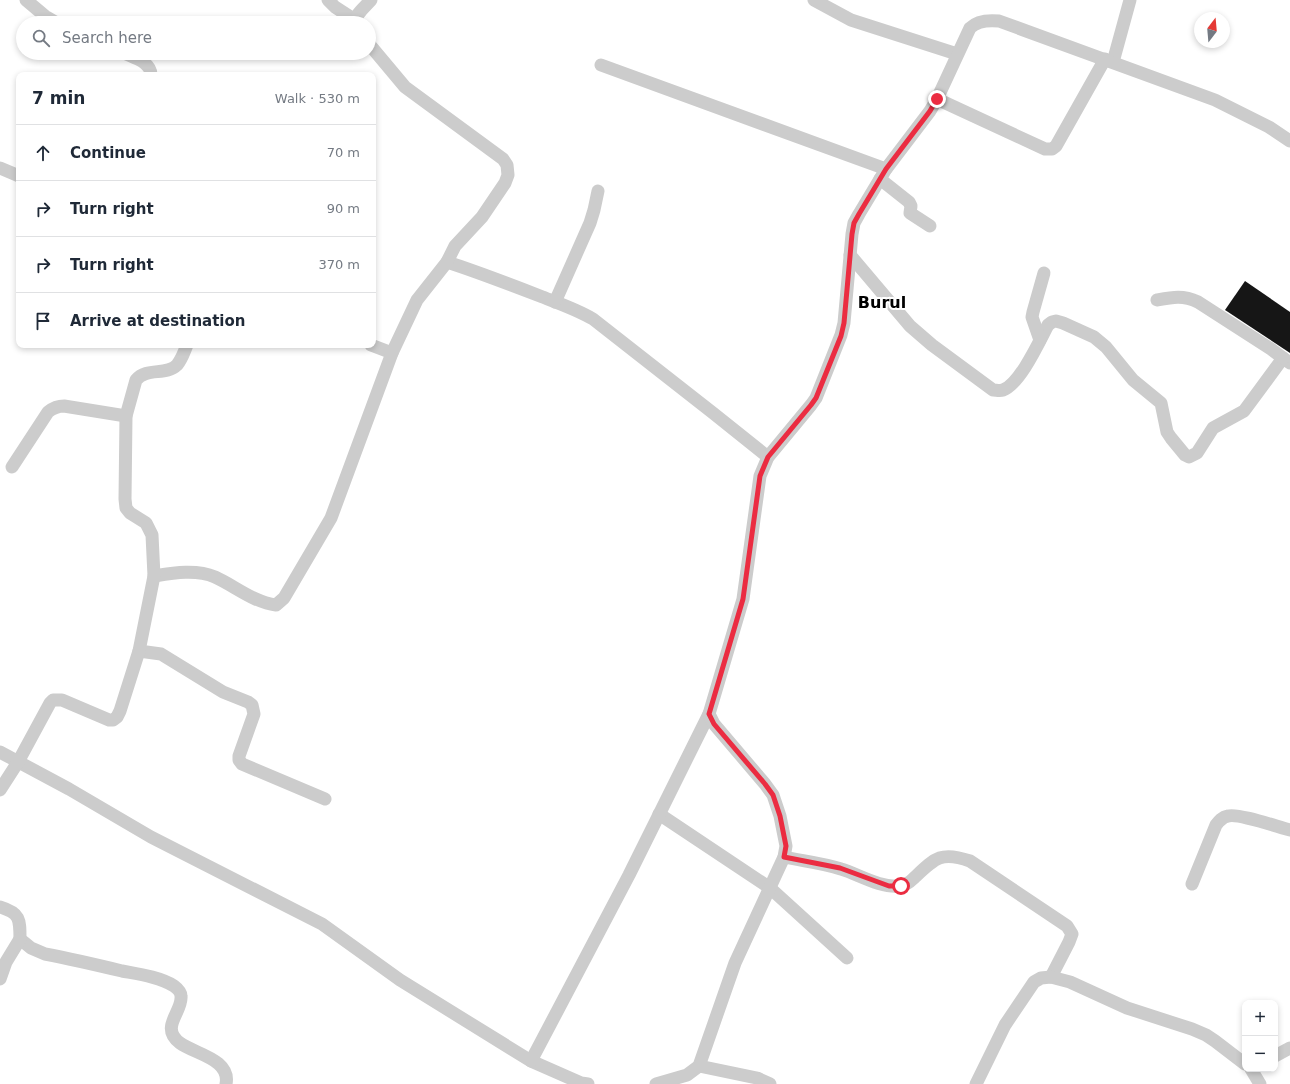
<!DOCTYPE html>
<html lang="en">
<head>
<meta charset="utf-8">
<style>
  :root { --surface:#fff; --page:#f2f2f3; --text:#1f2937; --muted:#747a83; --line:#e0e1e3 }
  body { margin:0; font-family:"DejaVu Sans",sans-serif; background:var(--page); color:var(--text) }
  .controls { position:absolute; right:12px; bottom:12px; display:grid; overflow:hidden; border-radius:8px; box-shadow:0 2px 6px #0003 }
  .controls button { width:36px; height:36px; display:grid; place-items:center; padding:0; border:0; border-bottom:1px solid var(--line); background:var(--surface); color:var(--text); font:20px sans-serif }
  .compass { position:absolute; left:1194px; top:12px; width:36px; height:36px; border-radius:50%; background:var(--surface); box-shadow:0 2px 6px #0003; rotate:16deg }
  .stop { position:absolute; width:12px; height:12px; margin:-9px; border:3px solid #eb2c41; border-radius:50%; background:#fff }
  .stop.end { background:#eb2c41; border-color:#fff; box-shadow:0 1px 4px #0008 }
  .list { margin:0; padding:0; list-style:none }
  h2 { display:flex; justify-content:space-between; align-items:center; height:52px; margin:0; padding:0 16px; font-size:17px }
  h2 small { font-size:13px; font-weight:400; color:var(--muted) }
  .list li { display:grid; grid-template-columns:26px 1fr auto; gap:12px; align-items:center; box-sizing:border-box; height:56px; padding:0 16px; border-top:1px solid var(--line) }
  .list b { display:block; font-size:15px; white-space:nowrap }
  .list em { font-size:13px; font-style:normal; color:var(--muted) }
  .icon { flex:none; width:22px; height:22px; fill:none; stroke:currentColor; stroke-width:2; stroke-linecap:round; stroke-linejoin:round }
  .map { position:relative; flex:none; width:1290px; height:1084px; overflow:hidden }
  .search { position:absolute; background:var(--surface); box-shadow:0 2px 6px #0003; left:16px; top:16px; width:360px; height:44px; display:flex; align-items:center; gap:10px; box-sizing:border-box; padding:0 14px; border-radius:22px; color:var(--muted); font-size:15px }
  .panel { position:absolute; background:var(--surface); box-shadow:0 2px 6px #0003; left:16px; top:72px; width:360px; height:276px; border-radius:8px }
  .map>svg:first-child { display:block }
  .building { fill:#161616 }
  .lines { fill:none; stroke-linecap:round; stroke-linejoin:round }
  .minor { stroke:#ccc; stroke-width:13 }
  .route { stroke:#eb2c41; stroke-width:5 }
  .labels { text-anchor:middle; stroke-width:4; stroke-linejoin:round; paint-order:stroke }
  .district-label { font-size:16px; font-weight:bold; fill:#000; stroke:#fff }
</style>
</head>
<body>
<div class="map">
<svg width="1290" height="1084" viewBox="0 0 1290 1084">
  <rect width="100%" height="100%" fill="#fff"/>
  <polygon class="building" points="1245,281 1290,312 1290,353 1225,310"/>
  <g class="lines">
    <g class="minor">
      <polyline points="26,0 45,16 57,23"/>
      <polyline points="328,0 335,7 355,20"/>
      <polyline points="814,0 851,20 957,54"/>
      <path d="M355 23C355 14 365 7 371 0"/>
      <path d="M124 53C135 58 151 62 151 75"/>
      <polyline points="1113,62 1130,0"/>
      <polyline points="601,65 886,169"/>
      <polyline points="937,99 1045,149 1052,149 1056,146 1105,59"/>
      <polyline points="0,168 19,176"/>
      <polyline points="880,179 909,202 911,206 910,213 930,226"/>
      <path d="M850 255 910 326 932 345 993 390C996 390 1000 391 1003 390 1020 384 1039 342 1048 325L1052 322 1056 321 1063 323 1094 337 1106 347 1133 380 1161 403 1167 432 1171 438 1185 455 1189 457 1197 453 1213 428 1244 411 1283 358 1290 363"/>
      <path d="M447 262C478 272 509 284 540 296 558 303 576 309 593 319L713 413 768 457"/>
      <path d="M1157 300C1173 297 1183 295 1198 302L1271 349 1283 358"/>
      <polyline points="555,302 590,223 594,210 598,191"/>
      <polyline points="1040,340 1032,317 1033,312 1044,273"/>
      <polyline points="371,345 392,353"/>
      <path d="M12 467 48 412C53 408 57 406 64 406L126 416"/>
      <path d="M154 576C173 573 196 569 215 577 235 586 253 602 276 605L284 598 331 518 392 353 417 300 447 262 455 246 482 217 505 183 508 175 507 165 503 159 405 87 369 44"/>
      <polyline points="139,651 161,654 223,692 248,702 252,705 254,714 239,756 239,760 242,764 325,799"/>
      <polyline points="0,752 69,789 151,837 322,924 400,980 531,1061 581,1083 588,1084"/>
      <path d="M0 790 18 762 50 703 53 700H62L109 720H113L117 717 120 711 139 651 154 576 152 535 146 523 130 513 126 508 125 499 126 416 136 380C147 367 166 376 177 365 182 359 184 352 187 345"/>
      <polyline points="659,814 770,888 847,958"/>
      <path d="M784 857C803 861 823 863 841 869 858 874 880 888 899 886 904 886 910 882 914 878 935 858 941 851 970 861L1067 926 1072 934 1069 942 1051 977"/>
      <path d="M1192 884 1216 825C1219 821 1222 817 1228 816 1238 813 1278 827 1290 830"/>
      <path d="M0 907C20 913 20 919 20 939L31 948 45 954C71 959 97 965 122 971 138 974 160 977 174 986 178 989 181 992 181 996 183 1012 159 1027 180 1043 195 1054 231 1059 226 1084"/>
      <polyline points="0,979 6,962 20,939"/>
      <polyline points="1275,1056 1290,1048"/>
      <polyline points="531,1061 629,875 709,714"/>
      <polyline points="699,1066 757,1078 770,1084"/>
      <polyline points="1251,1069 1260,1084"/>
      <path d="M656 1084 687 1075 699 1066 735 963 784 857 786 846 780 816 773 795 765 784 714 724 709 714 743 599 760 476 768 457 811 405 816 398 841 335 844 323 852 234 854 223 859 214 886 169 930 111 937 99 970 28C978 20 989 20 999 21L1215 100 1269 127 1290 141"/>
      <polyline points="976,1084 1005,1025 1034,982 1041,978 1051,977 1070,982 1127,1008 1192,1029 1206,1035 1215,1041 1245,1064"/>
    </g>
  </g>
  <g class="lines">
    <polyline class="route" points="901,886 889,886 840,868 784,857 786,846 780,816 773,795 765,784 714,724 709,714 743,599 760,476 768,457 811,405 816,398 841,336 844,323 852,234 854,223 859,214 886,169 930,111 937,99"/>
  </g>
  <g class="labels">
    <g class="district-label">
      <text x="882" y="308">Burul</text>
    </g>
  </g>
</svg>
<div class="controls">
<button>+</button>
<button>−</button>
</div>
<svg class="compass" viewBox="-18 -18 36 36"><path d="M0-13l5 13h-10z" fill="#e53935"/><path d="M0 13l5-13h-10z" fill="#747a83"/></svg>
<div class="stop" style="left:901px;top:886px"></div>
<div class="stop end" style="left:937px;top:99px"></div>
<div class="search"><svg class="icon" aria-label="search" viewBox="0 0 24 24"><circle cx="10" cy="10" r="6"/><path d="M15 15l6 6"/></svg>Search here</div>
<section class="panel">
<h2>7 min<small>Walk · 530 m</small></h2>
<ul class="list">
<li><svg class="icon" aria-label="ahead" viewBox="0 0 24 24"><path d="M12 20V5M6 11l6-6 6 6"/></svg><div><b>Continue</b></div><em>70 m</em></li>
<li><svg class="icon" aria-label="right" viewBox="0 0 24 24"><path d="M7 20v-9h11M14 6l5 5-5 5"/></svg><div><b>Turn right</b></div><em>90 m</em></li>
<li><svg class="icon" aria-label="right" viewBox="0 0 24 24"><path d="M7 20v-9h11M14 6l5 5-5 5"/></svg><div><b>Turn right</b></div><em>370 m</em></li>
<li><svg class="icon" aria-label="arrive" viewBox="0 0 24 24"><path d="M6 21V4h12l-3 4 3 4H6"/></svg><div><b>Arrive at destination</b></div></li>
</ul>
</section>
</div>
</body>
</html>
